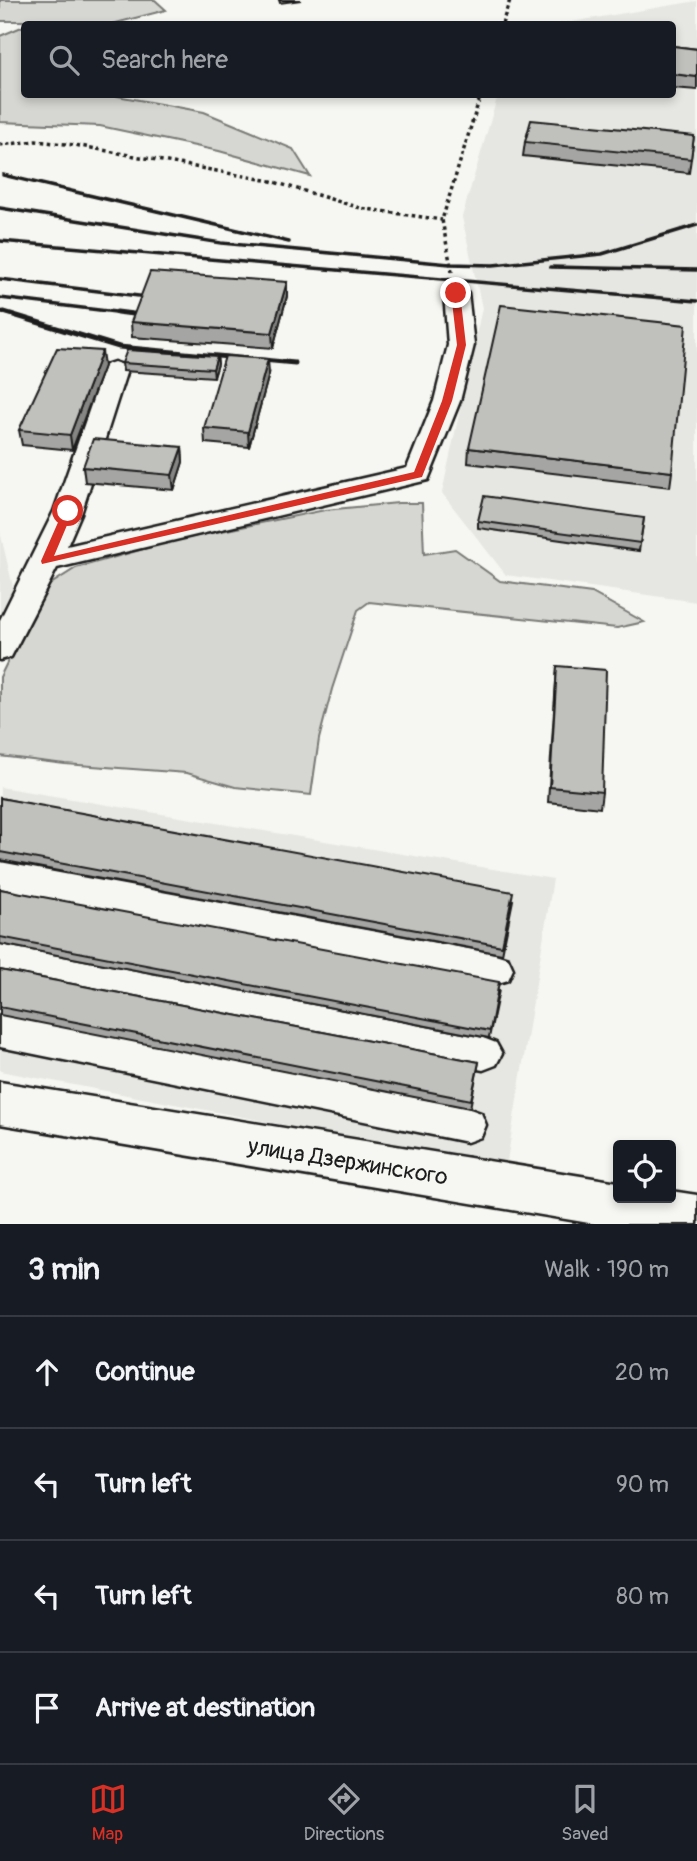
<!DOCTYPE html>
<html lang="en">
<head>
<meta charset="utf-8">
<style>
  :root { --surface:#171b24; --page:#242831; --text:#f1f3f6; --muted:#9ea1a6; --line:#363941; --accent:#d93025 }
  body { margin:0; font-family:Pangolin,sans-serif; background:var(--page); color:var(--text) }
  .controls { position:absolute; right:21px; bottom:21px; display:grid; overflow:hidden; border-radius:7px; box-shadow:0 4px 10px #0003 }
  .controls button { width:63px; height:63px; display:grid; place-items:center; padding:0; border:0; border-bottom:2px solid var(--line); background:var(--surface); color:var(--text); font:35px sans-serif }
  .stop { position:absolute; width:21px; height:21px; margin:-16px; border:5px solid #d93025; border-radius:50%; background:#fff }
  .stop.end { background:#d93025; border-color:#fff; box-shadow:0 2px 7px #0008 }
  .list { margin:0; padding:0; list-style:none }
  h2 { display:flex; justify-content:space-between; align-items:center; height:91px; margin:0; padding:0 28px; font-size:30px }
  h2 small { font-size:23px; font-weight:400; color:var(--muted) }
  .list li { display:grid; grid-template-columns:46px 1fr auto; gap:21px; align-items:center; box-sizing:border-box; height:112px; padding:0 28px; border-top:2px solid var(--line) }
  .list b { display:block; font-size:26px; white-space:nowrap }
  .list em { font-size:23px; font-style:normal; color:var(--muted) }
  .icon { flex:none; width:38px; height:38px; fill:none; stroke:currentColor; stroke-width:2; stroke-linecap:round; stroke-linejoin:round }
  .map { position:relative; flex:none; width:697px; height:1224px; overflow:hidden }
  .search { position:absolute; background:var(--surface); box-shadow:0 4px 10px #0003; left:21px; right:21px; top:21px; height:77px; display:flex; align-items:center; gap:18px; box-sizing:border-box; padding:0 24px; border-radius:7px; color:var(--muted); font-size:26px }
  .sheet { height:539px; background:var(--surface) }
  nav { display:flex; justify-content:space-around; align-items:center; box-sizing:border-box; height:98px; border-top:2px solid var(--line); background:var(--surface); font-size:19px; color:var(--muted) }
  nav a { display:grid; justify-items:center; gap:4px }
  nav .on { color:var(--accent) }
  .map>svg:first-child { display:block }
  .built { fill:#e6e6e2 }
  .green { fill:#d6d6d2; stroke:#797977; stroke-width:2 }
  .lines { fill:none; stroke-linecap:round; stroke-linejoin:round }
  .minor-casing { stroke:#1c1c1c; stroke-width:5 }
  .major-casing { stroke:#1c1c1c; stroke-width:5 }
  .path { stroke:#1c1c1c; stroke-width:3.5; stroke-dasharray:3.5 3.5; stroke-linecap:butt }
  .minor { fill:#f6f6f2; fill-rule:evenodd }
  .major { fill:#f6f6f2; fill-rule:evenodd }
  .rail-far1 { stroke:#1c1c1c; stroke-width:3.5 }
  .rail { stroke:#1c1c1c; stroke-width:5 }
  .wall { fill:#a5a5a3; stroke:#1c1c1c; stroke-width:2 }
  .shaded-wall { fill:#868684; stroke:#1c1c1c; stroke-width:2 }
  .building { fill:#c0c0bd; stroke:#1c1c1c; stroke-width:2 }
  .route { fill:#d93025 }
  .labels { text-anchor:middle; stroke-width:7; stroke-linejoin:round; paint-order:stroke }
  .near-street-label { font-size:23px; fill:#1c1c1c; stroke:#f6f6f2 }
</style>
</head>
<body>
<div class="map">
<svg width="697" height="1224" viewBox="0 0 697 1224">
  <rect width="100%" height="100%" fill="#f6f6f2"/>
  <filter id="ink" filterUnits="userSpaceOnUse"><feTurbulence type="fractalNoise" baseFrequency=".0143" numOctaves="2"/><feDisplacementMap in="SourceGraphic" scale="14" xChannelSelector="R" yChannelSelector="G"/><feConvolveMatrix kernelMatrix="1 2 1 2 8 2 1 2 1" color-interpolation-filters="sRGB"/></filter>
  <g filter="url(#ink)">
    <g class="built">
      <polygon points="697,1 697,602 506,575 442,493 482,308 462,217 498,95 672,94 672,24 559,24"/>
      <polygon points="0,532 14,591 0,616"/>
      <polygon points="0,787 553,879 506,1167 0,1071"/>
    </g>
    <g class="green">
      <polygon points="0,0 155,0 166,10 112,24 28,24 35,21 0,21"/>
      <polygon points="24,26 24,94 112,95 204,112 293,149 310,176 219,151 100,126 0,122 0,36"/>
      <polygon points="398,503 422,503 424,554 455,549 500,581 592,593 644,622 617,628 369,602 358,610 332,689 319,739 311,795 235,787 187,773 65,764 0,756 0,677 43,589 76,568 172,541 325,510"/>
    </g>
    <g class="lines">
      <defs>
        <g id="minor">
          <polygon points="456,286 465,288 468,293 474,345 460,401 428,480 57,568 11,657 0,660 0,620 54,511 105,365 114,362 123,365 127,370 82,511 67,546 407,468 434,401 448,345 444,293 447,288"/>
          <polygon points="0,862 495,954 508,958 513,969 508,980 495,984 0,890"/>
          <polygon points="0,945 483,1038 496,1043 502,1054 496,1065 483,1070 0,975"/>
          <polygon points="0,1015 467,1108 481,1113 486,1125 481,1137 467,1142 0,1047"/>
        </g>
        <polygon id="major" points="0,1082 618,1182 618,1198 671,1198 671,1191 697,1195 697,1224 595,1224 0,1124"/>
      </defs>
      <use href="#minor" class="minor-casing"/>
      <use href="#major" class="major-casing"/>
      <g class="path">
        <polyline points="502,24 510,0"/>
        <polyline points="0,145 36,141 75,145 271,181 360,208 442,220"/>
        <polyline points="452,272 442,220 481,94"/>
      </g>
      <use href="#minor" class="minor"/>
      <use href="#major" class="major"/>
      <g class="rail-far1">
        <polyline points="3,175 289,242"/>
        <polyline points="0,208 221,243 450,264 493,265 602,254 697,225"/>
        <polyline points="0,241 697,301"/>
        <polyline points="550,267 697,270"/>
        <polyline points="0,279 147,297"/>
        <polyline points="0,298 132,314"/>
        <polyline points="0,311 10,314"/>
      </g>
      <g class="rail">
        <polyline points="4,312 119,347 295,363"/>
        <polyline points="117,312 141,315"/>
      </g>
    </g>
    <g class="wall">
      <polygon points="673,46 697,49 697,90 673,88"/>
      <polygon points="694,136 689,173 523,156 525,142"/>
      <polygon points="287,282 287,296 273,348 132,337 131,322"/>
      <polygon points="217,356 218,364 214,377 123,371 122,363"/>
      <polygon points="104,366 72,450 22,445 19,430"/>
      <polygon points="269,374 249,447 205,443 204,428"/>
      <polygon points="182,447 183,462 174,490 85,482 83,467"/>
      <polygon points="469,448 672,472 670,487 468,463"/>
      <polygon points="644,518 639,551 478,528 478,521"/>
      <polygon points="557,666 602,792 600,808 548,802"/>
      <polygon points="0,798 513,900 502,954 0,860"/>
      <polygon points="0,889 499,990 489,1038 0,944"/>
      <polygon points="0,970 479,1062 470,1108 0,1015"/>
    </g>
    <g class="shaded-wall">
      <polygon points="279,0 301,0 280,3"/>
      <polygon points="287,282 287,296 273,348 272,333"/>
      <polygon points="102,351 104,366 72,450 70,435"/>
      <polygon points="217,356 218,364 214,377 213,369"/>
      <polygon points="268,359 269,374 249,447 248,432"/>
      <polygon points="182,447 183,462 174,490 172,475"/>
    </g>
    <g class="building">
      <polygon points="673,46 697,49 697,77 673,74"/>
      <polygon points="531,120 694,136 691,159 525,142"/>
      <polygon points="150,272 287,282 272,333 131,322"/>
      <polygon points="501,305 686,325 672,472 469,448"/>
      <polygon points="57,348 102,351 70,435 19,430"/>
      <polygon points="127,350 217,356 213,369 122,363"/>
      <polygon points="225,356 268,359 248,432 204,428"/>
      <polygon points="93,439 182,447 172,475 83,467"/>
      <polygon points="484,496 644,518 640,543 478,521"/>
      <polygon points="557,666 606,670 602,792 550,787"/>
      <polygon points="0,798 513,892 502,946 0,852"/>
      <polygon points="0,889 499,982 490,1031 0,937"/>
      <polygon points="0,970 479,1062 471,1100 0,1007"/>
    </g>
  </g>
  <polygon class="route" points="456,290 460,293 466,345 452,401 422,477 42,564 41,561 63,511 68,507 73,511 54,556 414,472 442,401 457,345 451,293"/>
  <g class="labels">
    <g class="near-street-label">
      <text transform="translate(348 1161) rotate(9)" y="8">улица Дзержинского</text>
    </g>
  </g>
</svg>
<div class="controls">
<button><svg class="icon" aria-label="locate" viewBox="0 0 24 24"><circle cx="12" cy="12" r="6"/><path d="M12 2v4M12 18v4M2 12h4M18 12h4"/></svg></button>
</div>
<div class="stop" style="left:68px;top:511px"></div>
<div class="stop end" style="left:456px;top:293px"></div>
<div class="search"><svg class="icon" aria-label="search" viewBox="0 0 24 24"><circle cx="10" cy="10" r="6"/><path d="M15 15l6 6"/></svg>Search here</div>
</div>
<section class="sheet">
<h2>3 min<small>Walk · 190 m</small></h2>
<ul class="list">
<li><svg class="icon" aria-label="ahead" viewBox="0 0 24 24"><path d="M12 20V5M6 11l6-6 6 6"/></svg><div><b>Continue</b></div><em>20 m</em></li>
<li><svg class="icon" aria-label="left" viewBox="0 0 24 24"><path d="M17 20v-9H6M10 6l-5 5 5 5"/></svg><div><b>Turn left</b></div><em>90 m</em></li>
<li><svg class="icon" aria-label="left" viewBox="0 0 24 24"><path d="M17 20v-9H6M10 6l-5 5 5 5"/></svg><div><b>Turn left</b></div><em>80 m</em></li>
<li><svg class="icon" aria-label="arrive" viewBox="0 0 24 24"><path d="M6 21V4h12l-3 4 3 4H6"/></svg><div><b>Arrive at destination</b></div></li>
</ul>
</section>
<nav>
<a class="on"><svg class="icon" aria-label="map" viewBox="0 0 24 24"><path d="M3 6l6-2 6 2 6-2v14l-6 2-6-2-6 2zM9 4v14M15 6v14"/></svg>Map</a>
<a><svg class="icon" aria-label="directions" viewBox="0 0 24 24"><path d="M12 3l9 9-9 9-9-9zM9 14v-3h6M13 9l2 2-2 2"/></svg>Directions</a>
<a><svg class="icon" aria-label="saved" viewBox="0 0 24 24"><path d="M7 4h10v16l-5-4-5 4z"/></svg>Saved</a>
</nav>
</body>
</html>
